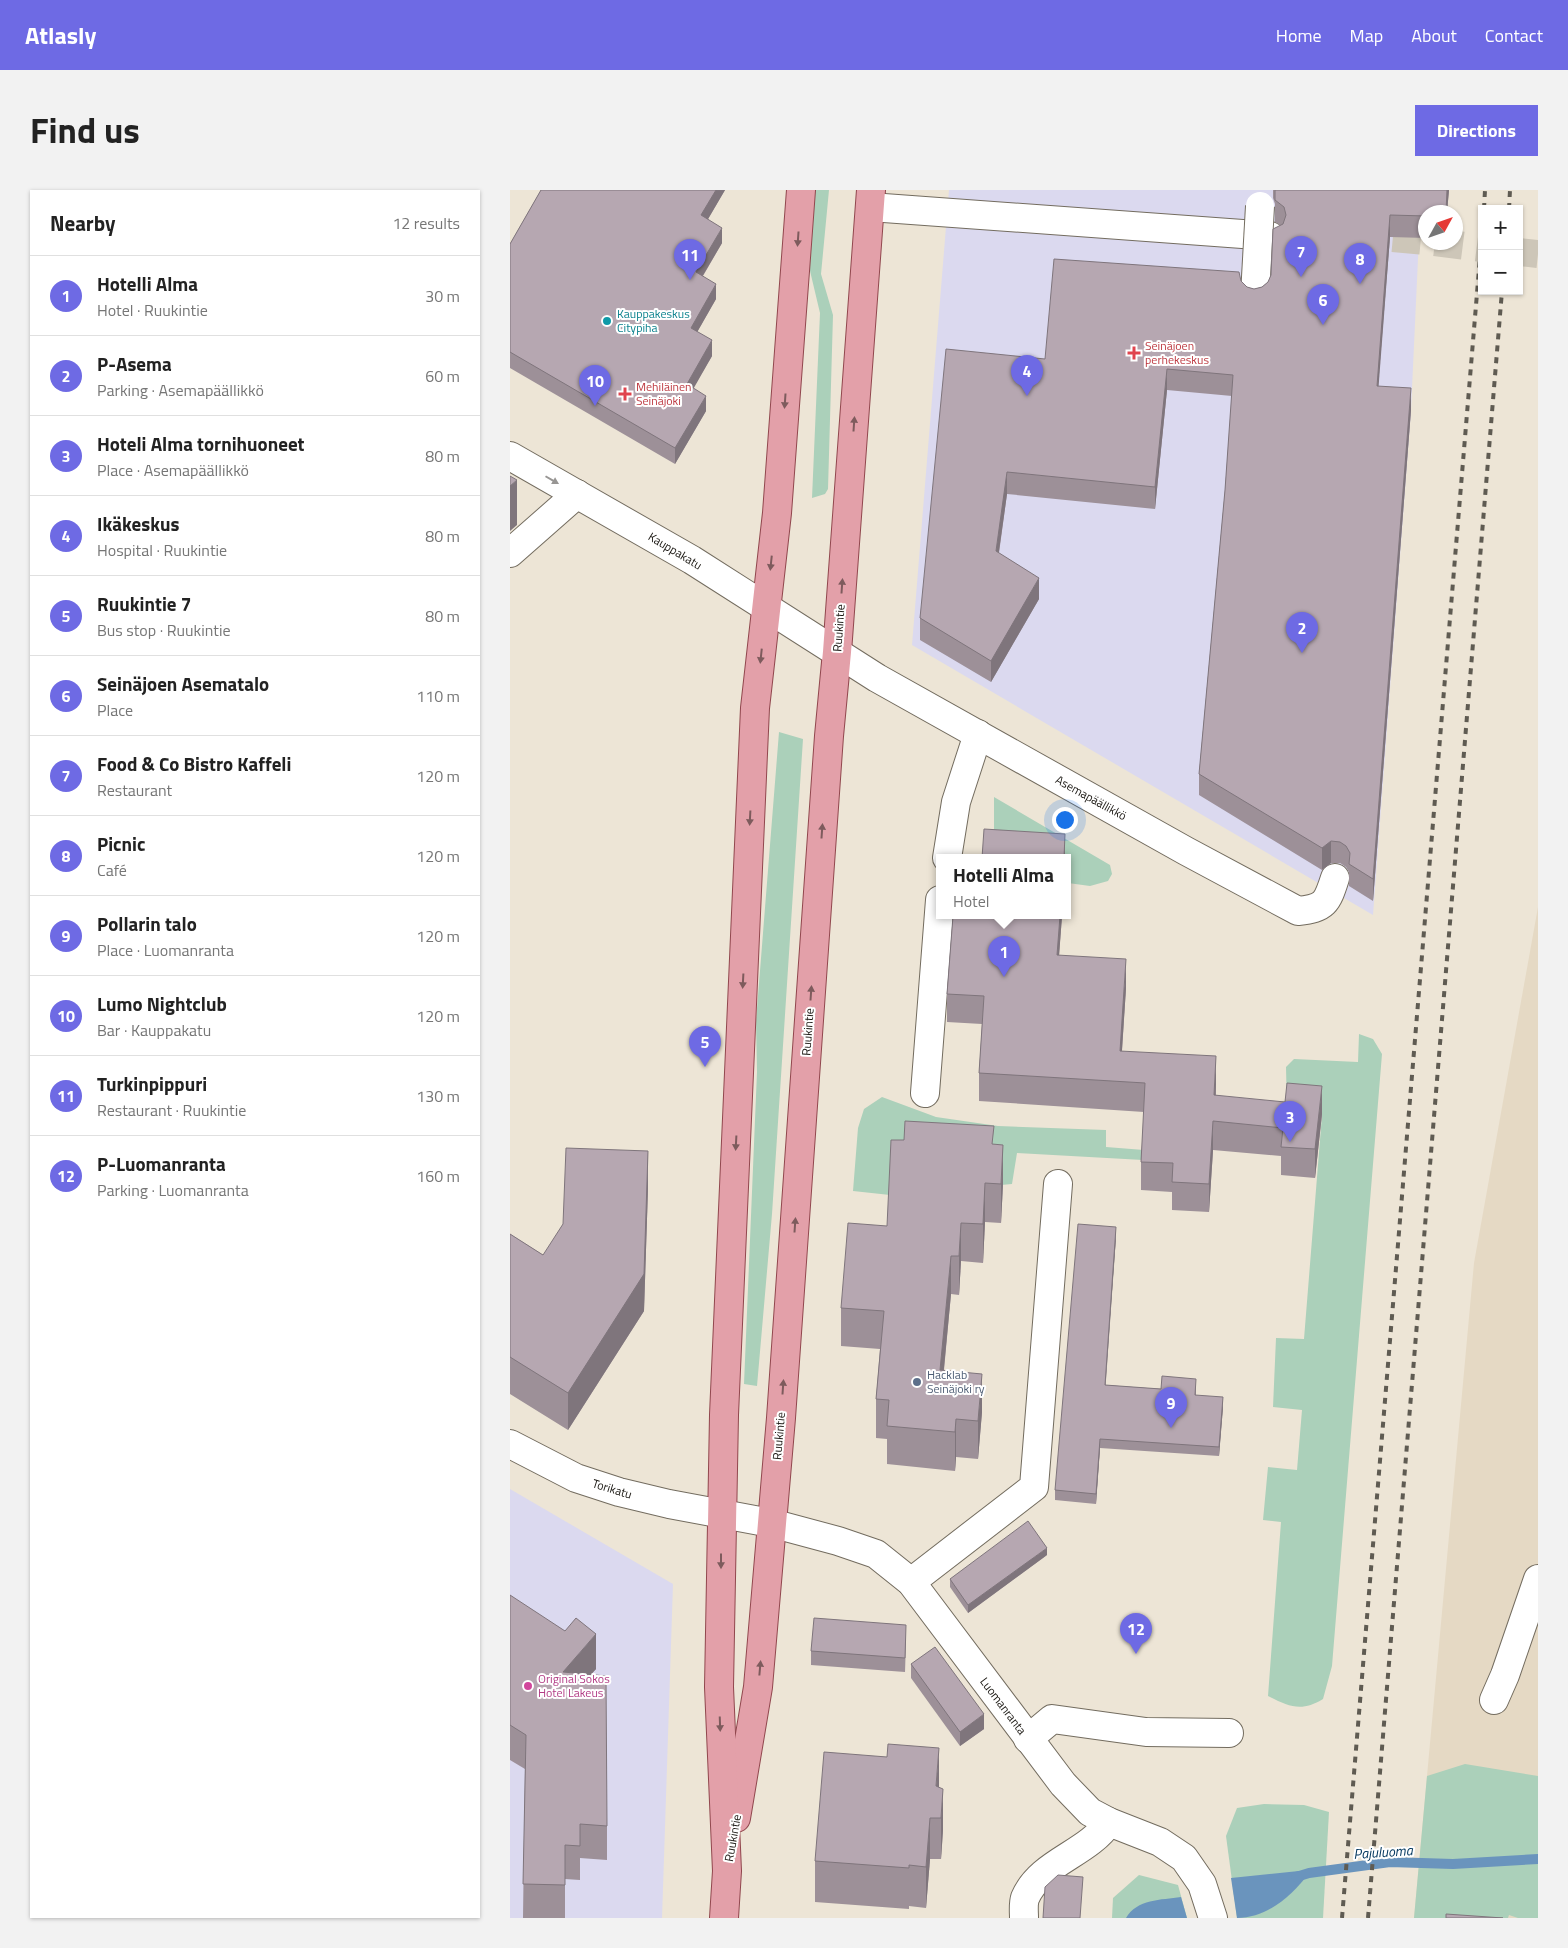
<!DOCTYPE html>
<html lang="en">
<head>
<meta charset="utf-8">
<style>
  :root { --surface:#fff; --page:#f2f2f2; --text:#222; --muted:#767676; --line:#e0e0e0; --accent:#6e6ae4 }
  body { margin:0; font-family:"Titillium Web",sans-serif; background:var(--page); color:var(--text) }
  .controls { position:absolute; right:15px; top:15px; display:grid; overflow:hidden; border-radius:0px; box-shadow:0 1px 4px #0004 }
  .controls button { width:45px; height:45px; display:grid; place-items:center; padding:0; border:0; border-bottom:1px solid var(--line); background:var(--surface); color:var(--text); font:25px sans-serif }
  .compass { position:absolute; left:908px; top:15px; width:45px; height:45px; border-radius:50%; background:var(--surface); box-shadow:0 1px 4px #0004; rotate:50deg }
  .you { position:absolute; left:554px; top:629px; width:18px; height:18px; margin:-12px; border:4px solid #fff; border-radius:50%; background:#1a73e8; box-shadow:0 0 0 8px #1a73e833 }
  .badge { display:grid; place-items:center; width:32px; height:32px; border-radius:50%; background:var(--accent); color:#fff; font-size:16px; font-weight:700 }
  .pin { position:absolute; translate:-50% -41px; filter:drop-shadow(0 1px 2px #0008) }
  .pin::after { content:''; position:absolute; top:26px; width:18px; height:15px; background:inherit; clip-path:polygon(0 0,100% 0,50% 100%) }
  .popup { position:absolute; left:426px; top:664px; width:135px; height:65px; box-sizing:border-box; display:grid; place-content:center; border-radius:0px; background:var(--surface); filter:drop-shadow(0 1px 4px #0005); font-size:16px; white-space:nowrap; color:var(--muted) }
  .popup b { font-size:19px; color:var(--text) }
  .popup::after { content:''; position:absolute; left:50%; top:100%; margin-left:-10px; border:10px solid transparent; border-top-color:var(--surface) }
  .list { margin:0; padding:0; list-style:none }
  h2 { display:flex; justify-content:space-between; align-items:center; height:65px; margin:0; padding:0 20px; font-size:21px }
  h2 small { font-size:16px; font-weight:400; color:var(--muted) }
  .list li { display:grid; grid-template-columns:32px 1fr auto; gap:15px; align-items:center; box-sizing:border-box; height:80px; padding:0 20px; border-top:1px solid var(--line) }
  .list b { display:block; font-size:19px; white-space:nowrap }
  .list p { margin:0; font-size:16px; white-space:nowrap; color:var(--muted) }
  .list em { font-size:16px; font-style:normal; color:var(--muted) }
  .map { position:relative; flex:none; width:1028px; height:1728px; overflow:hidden; border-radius:0px }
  header { display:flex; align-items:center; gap:30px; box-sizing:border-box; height:70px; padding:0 25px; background:var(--accent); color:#fff }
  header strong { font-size:24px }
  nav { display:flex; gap:28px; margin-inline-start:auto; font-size:18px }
  .intro { display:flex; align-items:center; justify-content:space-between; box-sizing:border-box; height:120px; padding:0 30px }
  h1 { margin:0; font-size:35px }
  .button { padding:12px 22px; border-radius:0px; background:var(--accent); color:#fff; font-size:18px; font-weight:700 }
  main { display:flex; gap:30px; padding:0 30px }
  aside { flex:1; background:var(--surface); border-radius:0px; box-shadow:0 1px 4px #0004 }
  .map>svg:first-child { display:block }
  .commercial { fill:#dbd9ef }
  .built { fill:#e5d9c4 }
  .green { fill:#abd0ba }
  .water { fill:#6a94bd }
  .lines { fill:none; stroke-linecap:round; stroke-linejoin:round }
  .stream { stroke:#6a94bd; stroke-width:10 }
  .minor-tunnel { stroke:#cdc6b8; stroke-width:28; stroke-dasharray:28 14; stroke-linecap:butt }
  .minor-casing { stroke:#736c5f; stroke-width:30 }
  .major-casing { stroke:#91474e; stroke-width:30 }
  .minor { stroke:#fff; stroke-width:28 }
  .major { stroke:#e3a0a9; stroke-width:28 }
  .rail { stroke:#5f5b52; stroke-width:4; stroke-dasharray:6 6; stroke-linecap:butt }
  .minor-bridge-casing { stroke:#736c5f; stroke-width:30; stroke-linecap:butt }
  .minor-bridge { stroke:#fff; stroke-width:28 }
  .wall { fill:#9d9098 }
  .shaded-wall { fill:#7f757c }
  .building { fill:#b6a7b1; stroke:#7f757c }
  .oneway { fill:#7e5b5d }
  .oneway2 { fill:#989694 }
  .culture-dot { fill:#0f9aa8; stroke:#fff; stroke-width:2 }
  .health-dot { fill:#e0444e; stroke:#fff; stroke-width:2 }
  .service-dot { fill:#5c6f8a; stroke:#fff; stroke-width:2 }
  .hotel-dot { fill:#d1479c; stroke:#fff; stroke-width:2 }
  .labels { text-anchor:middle; stroke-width:4; stroke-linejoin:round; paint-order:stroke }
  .culture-label { font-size:12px; fill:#0d838f; stroke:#fff; text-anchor:start }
  .health-label { font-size:12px; fill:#be3a42; stroke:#fff; text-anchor:start }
  .street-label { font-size:12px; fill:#191611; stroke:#fff }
  .service-label { font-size:12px; fill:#4e5e75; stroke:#fff; text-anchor:start }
  .hotel-label { font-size:12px; fill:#b23c85; stroke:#fff; text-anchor:start }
  .water-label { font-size:14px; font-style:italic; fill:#063960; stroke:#fff }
</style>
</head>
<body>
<header>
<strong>Atlasly</strong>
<nav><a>Home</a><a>Map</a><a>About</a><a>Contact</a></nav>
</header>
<div class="intro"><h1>Find us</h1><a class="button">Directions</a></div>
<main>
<aside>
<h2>Nearby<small>12 results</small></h2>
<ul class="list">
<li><span class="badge">1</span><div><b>Hotelli Alma</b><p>Hotel · Ruukintie</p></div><em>30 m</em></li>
<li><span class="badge">2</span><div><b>P-Asema</b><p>Parking · Asemapäällikkö</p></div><em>60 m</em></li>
<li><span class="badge">3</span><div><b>Hoteli Alma tornihuoneet</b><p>Place · Asemapäällikkö</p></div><em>80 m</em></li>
<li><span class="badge">4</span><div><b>Ikäkeskus</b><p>Hospital · Ruukintie</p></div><em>80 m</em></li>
<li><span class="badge">5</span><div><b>Ruukintie 7</b><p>Bus stop · Ruukintie</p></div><em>80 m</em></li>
<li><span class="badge">6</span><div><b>Seinäjoen Asematalo</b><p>Place</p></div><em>110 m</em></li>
<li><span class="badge">7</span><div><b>Food &amp; Co Bistro Kaffeli</b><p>Restaurant</p></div><em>120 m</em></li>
<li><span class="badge">8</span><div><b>Picnic</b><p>Café</p></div><em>120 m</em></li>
<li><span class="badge">9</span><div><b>Pollarin talo</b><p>Place · Luomanranta</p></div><em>120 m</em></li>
<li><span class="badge">10</span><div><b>Lumo Nightclub</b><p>Bar · Kauppakatu</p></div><em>120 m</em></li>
<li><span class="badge">11</span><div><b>Turkinpippuri</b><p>Restaurant · Ruukintie</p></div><em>130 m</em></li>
<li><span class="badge">12</span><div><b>P-Luomanranta</b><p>Parking · Luomanranta</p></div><em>160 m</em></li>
</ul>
</aside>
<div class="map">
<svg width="1028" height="1728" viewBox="0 0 1028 1728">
  <rect width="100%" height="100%" fill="#ede5d6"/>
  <g class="commercial">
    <polygon points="439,0 908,0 909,47 901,220 863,725 402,455"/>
    <polygon points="0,1299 163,1394 152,1728 0,1728"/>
  </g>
  <polygon class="built" points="1028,717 1028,1728 904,1728 964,1073"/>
  <g class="green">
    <polygon points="303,0 319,0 311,84 323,125 318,299 315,304 302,308 310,123 296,64"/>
    <polygon points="269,542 293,549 262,1024 247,1196 234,1194 247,882 246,831"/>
    <polygon points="484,607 600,675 602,684 598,691 580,696 558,693 558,668 484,668"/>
    <path d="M849 844 863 849 872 864 822 1476 813 1509C792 1522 779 1517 758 1506L771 1332 753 1330 758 1277 787 1280 792 1220 763 1217 766 1148 794 1149 812 925 777 921 776 877 784 869 848 872Z"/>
    <polygon points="372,907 426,927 488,936 596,940 596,957 634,960 633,970 507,963 502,994 380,1005 343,1001 348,938 354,919"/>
    <polygon points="955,1574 1028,1586 1028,1728 1008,1728 999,1725 998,1728 904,1728 917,1586"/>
    <polygon points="754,1614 794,1615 819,1622 813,1728 727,1728 716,1646 727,1618"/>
    <polygon points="629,1685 668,1695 677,1728 602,1728 603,1708"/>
  </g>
  <g class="water">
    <path d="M789 1681 799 1683C782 1706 757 1728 727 1728L721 1688Z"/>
    <path d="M671 1707 677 1728H616C627 1709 651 1710 671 1707Z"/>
  </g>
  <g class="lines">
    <polyline class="stream" points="786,1687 799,1683 880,1672 943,1674 1028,1669"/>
    <g class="minor-tunnel">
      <polyline points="841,50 872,47 916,51"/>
      <polyline points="925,52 972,58"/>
      <polyline points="1009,62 1028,64"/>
    </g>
    <defs>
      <g id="minor">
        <polyline points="360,17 760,46"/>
        <path d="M0 266 182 370 367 488 676 661 788 721C815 718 817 713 825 688"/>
        <polyline points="0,363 67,304"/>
        <polyline points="437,668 446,612 468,544"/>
        <polyline points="415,903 430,710"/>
        <polyline points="0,1254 66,1288 109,1302 159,1314 261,1333 328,1351 366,1364 401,1392 553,1594 580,1622 599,1632 650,1652 674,1668 692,1694 703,1728"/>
        <polyline points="401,1392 524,1297 548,994"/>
        <polyline points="984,1510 995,1485 1028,1389"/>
        <polyline points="518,1549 542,1529 636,1542 719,1543"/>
        <path d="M514 1728C514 1722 513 1714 515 1708 530 1672 578 1664 599 1632"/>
      </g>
      <g id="major">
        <polyline points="226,1628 248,1497 271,1228 319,546 327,462 361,0"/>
        <polyline points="214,1728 217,1681 209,1497 214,1225 245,518 267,323 291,0"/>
      </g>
    </defs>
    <use href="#minor" class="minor-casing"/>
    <use href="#major" class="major-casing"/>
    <use href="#minor" class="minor"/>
    <use href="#major" class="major"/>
    <g class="rail">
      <polyline points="974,19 975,0"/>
      <polyline points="999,19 1000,0"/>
      <polyline points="832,1728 972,43"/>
      <polyline points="858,1728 992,101"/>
    </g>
    <defs>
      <polyline id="minor-bridge" points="745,105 750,16"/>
    </defs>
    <use href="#minor-bridge" class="minor-bridge-casing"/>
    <use href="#minor-bridge" class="minor-bridge"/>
  </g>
  <g class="wall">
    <polygon points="31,0 215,0 198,29 212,53 193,86 206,109 187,142 202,166 183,198 196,221 165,274 0,178 0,54"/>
    <polygon points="763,0 939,0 937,22 916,22 916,48 880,47 868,196 901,220 863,711 839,696 839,682 836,677 830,673 821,673 812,680 689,605 689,584 715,300 722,206 657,200 645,319 497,304 489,363 529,409 481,492 410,450 410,428 535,169 731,91 737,97 744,99 752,97 758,92 761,85 770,35 765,32 765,14 763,8"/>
    <polygon points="443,726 552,726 549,765 616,798 612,861 706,894 706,905 812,924 805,988 771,985 771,966 703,960 699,1022 662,1020 662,1002 631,1000 631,972 634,922 469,911 469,883 472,834 437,832 437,804"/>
    <polygon points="484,954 493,994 491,1033 475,1032 473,1073 451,1071 449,1105 441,1104 434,1180 472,1222 468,1269 446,1267 445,1281 377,1274 377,1249 366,1248 366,1209 370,1159 331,1156 331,1118 377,1036"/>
    <polygon points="138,998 134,1121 58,1240 0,1204 0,1044 33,1065"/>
    <polygon points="606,1047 595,1195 651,1199 686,1198 686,1205 713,1217 709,1266 590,1258 586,1314 545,1310 545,1300"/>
    <polygon points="537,1365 458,1423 440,1397 440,1389"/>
    <polygon points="0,1405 86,1479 80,1485 97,1636 97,1670 70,1668 70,1690 55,1689 55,1728 13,1728 15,1579 0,1570"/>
    <polygon points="396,1450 395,1482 301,1475 301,1461"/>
    <polygon points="401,1474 474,1539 450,1556 401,1488"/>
    <polygon points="429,1597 433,1640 431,1669 420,1669 416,1718 399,1716 399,1719 305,1712 305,1671"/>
  </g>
  <g class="shaded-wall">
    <polygon points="206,0 215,0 191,41 191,25"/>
    <polygon points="937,0 939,0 937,22 936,22"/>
    <polygon points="880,25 880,47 867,217 867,196"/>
    <polygon points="212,38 212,53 186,97 186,82"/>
    <polygon points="206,94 206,109 181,153 181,138"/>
    <polygon points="202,150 202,166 177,210 177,194"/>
    <polygon points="657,179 657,200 645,319 645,297"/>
    <polygon points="901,198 901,220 863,711 863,689"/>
    <polygon points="196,206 196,221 165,274 165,258"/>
    <polygon points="497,282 497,304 486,382 486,361"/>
    <polygon points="7,290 7,335 0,341 0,296"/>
    <polygon points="529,388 529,409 481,492 481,471"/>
    <polygon points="555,644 555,668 554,668"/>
    <polygon points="821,651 821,673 812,680 812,658"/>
    <polygon points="550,726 552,726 547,793 547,765"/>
    <polygon points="616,769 616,798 610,889 610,861"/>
    <polygon points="706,866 706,894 704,933 704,905"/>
    <polygon points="812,896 812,924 805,988 805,959"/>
    <polygon points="703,931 703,960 699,1022 699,994"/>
    <polygon points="493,955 493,994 491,1033 491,994"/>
    <polygon points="138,961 138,998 134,1121 58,1240 58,1203"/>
    <polygon points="475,993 475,1032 473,1073 473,1034"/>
    <polygon points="451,1033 451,1071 449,1105 449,1066"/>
    <polygon points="606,1037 606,1047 595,1204 595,1195"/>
    <polygon points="441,1066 441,1104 430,1219 430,1180"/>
    <polygon points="472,1184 472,1222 468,1269 468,1231"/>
    <polygon points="713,1207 713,1217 709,1266 709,1257"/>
    <polygon points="446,1229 446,1267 445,1281 445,1242"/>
    <polygon points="590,1249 590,1258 586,1314 586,1304"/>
    <polygon points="537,1358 537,1365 458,1423 458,1415"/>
    <polygon points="86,1444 86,1479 53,1516 53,1482"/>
    <polygon points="474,1524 474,1539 450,1556 450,1542"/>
    <polygon points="429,1558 429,1599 426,1596"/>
    <polygon points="433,1599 433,1640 431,1669 431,1628"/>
    <polygon points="420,1628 420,1669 416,1718 416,1677"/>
  </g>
  <g class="building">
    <polygon points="31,0 206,0 191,25 212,38 186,82 206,94 181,138 202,150 177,194 196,206 165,258 0,162 0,54"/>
    <polygon points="765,0 937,0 936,22 916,22 916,26 880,25 867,196 901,198 863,689 839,674 840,663 836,656 830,652 821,651 812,658 689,584 715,300 723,185 657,179 645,297 497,282 486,361 529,388 481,471 410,428 436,159 535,169 544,69 729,82 731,91 737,97 744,99 752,97 758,92 761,85 763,39 773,34 776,25 774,17 765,10"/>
    <polygon points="0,286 7,290 0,296"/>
    <polygon points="474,639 555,644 554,668 472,668"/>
    <polygon points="443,726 550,726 547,765 616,769 610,861 706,866 704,905 775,912 777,893 812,896 805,959 771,957 773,938 703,931 699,994 662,992 663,973 631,972 635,893 469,883 474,806 437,804"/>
    <polygon points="395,931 484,936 482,954 493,955 491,994 475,993 473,1034 451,1033 449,1066 441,1066 430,1180 472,1184 468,1231 446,1229 445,1242 377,1236 379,1210 366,1209 374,1121 331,1118 338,1033 377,1036 381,950 394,950"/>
    <polygon points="56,958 138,961 134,1084 58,1203 0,1167 0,1044 33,1065 53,1034"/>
    <polygon points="568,1034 606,1037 595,1195 651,1199 652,1186 686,1189 685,1205 713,1207 709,1257 590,1249 586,1304 545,1300"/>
    <polygon points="518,1331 537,1358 458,1415 440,1389"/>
    <polygon points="0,1405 55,1441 66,1428 86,1444 53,1482 96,1486 97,1636 70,1634 70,1656 55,1655 55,1695 13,1694 16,1545 0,1535"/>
    <polygon points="304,1428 396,1435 395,1468 301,1461"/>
    <polygon points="425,1457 474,1524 450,1542 401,1474"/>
    <polygon points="378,1554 429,1558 426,1596 433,1599 431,1628 420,1628 416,1677 399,1675 399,1678 305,1671 314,1562 377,1567"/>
    <polygon points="548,1685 573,1687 570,1728 533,1728 535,1697"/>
    <polygon points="936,1724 993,1728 936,1728"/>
  </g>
  <defs><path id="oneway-solid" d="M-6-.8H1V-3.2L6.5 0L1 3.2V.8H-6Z" transform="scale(1.25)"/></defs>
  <g class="oneway">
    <use href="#oneway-solid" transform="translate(288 49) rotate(94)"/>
    <use href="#oneway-solid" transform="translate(275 211) rotate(94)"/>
    <use href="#oneway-solid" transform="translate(344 234) rotate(-86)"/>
    <use href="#oneway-solid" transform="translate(261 373) rotate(96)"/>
    <use href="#oneway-solid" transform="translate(332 396) rotate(-86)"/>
    <use href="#oneway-solid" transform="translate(251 466) rotate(96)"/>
    <use href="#oneway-solid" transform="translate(240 628) rotate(93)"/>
    <use href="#oneway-solid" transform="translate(312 641) rotate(-86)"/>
    <use href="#oneway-solid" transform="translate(233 791) rotate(93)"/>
    <use href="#oneway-solid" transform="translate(301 803) rotate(-86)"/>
    <use href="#oneway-solid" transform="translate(226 953) rotate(93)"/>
    <use href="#oneway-solid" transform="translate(285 1035) rotate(-86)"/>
    <use href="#oneway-solid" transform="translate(273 1197) rotate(-86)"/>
    <use href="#oneway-solid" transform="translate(211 1371) rotate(90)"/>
    <use href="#oneway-solid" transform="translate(250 1478) rotate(-85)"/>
    <use href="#oneway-solid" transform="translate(210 1534) rotate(88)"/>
  </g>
  <use class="oneway2" href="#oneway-solid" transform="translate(42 290) rotate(30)"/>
  <circle class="culture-dot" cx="97" cy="131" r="5"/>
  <g class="health-dot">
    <path d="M621.5 155.5h5v5h5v5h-5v5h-5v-5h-5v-5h5z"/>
    <path d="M112.5 196.5h5v5h5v5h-5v5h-5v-5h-5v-5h5z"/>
  </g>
  <circle class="service-dot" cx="407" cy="1192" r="5"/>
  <circle class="hotel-dot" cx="18" cy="1496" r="5"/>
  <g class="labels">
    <g class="culture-label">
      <text x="107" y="128">Kauppakeskus<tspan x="107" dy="14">Citypiha</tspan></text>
    </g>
    <g class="health-label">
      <text x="635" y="160">Seinäjoen<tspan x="635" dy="14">perhekeskus</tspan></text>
      <text x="126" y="201">Mehiläinen<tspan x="126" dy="14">Seinäjoki</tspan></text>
    </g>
    <g class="street-label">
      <text transform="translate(165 361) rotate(31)" y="4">Kauppakatu</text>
      <text transform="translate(329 438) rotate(-86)" y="4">Ruukintie</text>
      <text transform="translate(581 608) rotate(29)" y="4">Asemapäällikkö</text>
      <text transform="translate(298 842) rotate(-86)" y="4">Ruukintie</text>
      <text transform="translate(269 1246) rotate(-85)" y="4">Ruukintie</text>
      <text transform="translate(102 1299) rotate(17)" y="4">Torikatu</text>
      <text transform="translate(493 1516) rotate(53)" y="4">Luomanranta</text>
      <text transform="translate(223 1648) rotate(-80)" y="4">Ruukintie</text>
    </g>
    <g class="service-label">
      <text x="417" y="1189">Hacklab<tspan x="417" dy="14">Seinäjoki ry</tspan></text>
    </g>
    <g class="hotel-label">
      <text x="28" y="1493">Original Sokos<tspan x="28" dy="14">Hotel Lakeus</tspan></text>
    </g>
    <g class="water-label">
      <text transform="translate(873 1662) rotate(-4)" y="5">Pajuluoma</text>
    </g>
  </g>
</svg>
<div class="controls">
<button>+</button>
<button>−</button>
</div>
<svg class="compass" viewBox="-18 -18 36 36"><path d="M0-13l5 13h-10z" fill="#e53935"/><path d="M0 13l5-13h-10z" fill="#767676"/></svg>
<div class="you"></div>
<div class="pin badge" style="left:494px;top:787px">1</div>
<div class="popup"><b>Hotelli Alma</b>Hotel</div>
<div class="pin badge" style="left:792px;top:463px">2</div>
<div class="pin badge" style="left:780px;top:952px">3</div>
<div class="pin badge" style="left:517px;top:206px">4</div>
<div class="pin badge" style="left:195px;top:877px">5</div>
<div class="pin badge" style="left:813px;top:135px">6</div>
<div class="pin badge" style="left:791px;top:87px">7</div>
<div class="pin badge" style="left:850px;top:94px">8</div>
<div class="pin badge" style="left:661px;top:1238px">9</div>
<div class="pin badge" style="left:85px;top:216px">10</div>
<div class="pin badge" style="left:180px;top:90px">11</div>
<div class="pin badge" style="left:626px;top:1464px">12</div>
</div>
</main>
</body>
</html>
